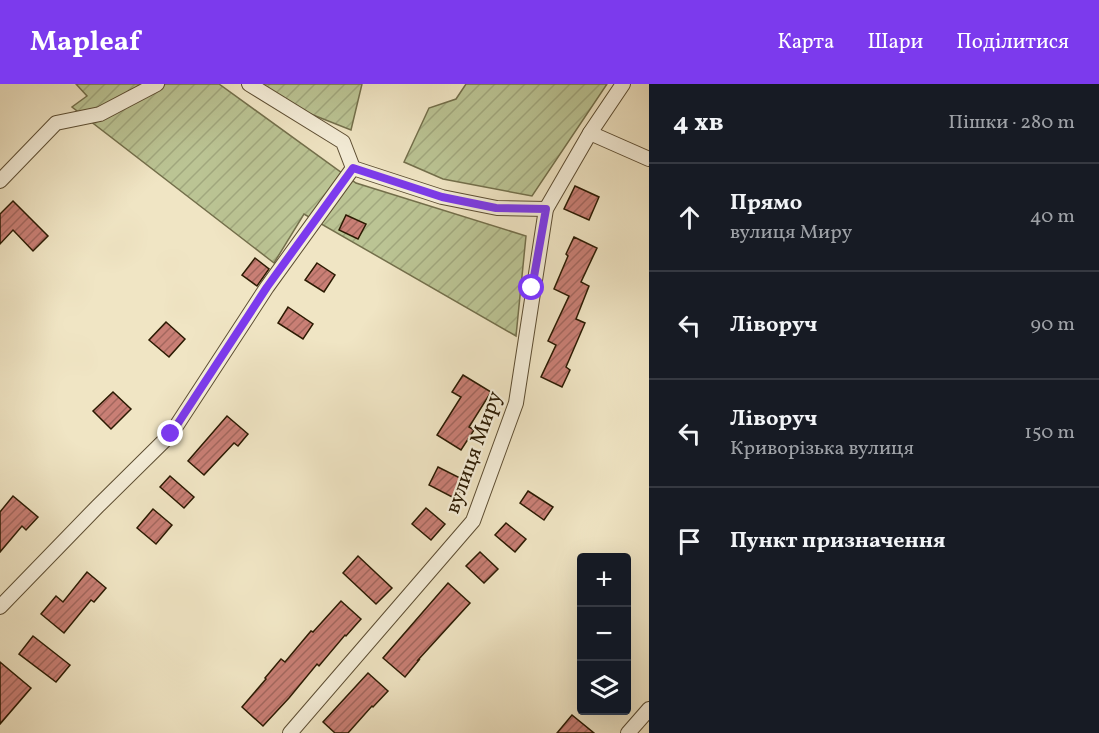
<!DOCTYPE html>
<html lang="uk">
<head>
<meta charset="utf-8">
<style>
  :root { --surface:#171b24; --page:#242831; --text:#f1f3f6; --muted:#9ea1a6; --line:#363941; --accent:#7c3aed }
  body { margin:0; font-family:Vollkorn,serif; background:var(--page); color:var(--text) }
  .controls { position:absolute; right:18px; bottom:18px; display:grid; overflow:hidden; border-radius:6px; box-shadow:0 6px 24px #0002 }
  .controls button { width:54px; height:54px; display:grid; place-items:center; padding:0; border:0; border-bottom:2px solid var(--line); background:var(--surface); color:var(--text); font:30px sans-serif }
  .stop { position:absolute; width:18px; height:18px; margin:-14px; border:4px solid #7c3aed; border-radius:50%; background:#fff }
  .stop.end { background:#7c3aed; border-color:#fff; box-shadow:0 2px 6px #0008 }
  .list { margin:0; padding:0; list-style:none }
  h2 { display:flex; justify-content:space-between; align-items:center; height:78px; margin:0; padding:0 24px; font-size:26px }
  h2 small { font-size:20px; font-weight:400; color:var(--muted) }
  .list li { display:grid; grid-template-columns:39px 1fr auto; gap:18px; align-items:center; box-sizing:border-box; height:108px; padding:0 24px; border-top:2px solid var(--line) }
  .list b { display:block; font-size:22px; white-space:nowrap }
  .list p { margin:0; font-size:20px; white-space:nowrap; color:var(--muted) }
  .list em { font-size:20px; font-style:normal; color:var(--muted) }
  .icon { flex:none; width:33px; height:33px; fill:none; stroke:currentColor; stroke-width:2; stroke-linecap:round; stroke-linejoin:round }
  .map { position:relative; flex:none; width:649px; height:649px; overflow:hidden }
  header { display:flex; align-items:center; gap:36px; box-sizing:border-box; height:84px; padding:0 30px; background:var(--accent); color:#fff }
  header strong { font-size:28px }
  nav { display:flex; gap:33px; margin-inline-start:auto; font-size:21px }
  main { display:flex }
  aside { flex:1; background:var(--surface) }
  .map>svg:first-child { display:block }
  .garden { fill:url(#garden-furrows); stroke:#736f4b; stroke-width:1.5 }
  .building { fill:url(#building-hatch); stroke:#2b1a02; stroke-width:1.5 }
  .lines { fill:none; stroke-linecap:round; stroke-linejoin:round }
  .street-casing { stroke:#5c4d32; stroke-width:16 }
  .street { stroke:#f5eed9; stroke-width:14 }
  .route { stroke:#7c3aed; stroke-width:8 }
  .labels { text-anchor:middle; stroke-width:4.5; stroke-linejoin:round; paint-order:stroke }
  .street-label { font-size:21px; fill:#2b1a02; stroke:#f5eed9 }
</style>
</head>
<body>
<header>
<strong>Mapleaf</strong>
<nav><a>Карта</a><a>Шари</a><a>Поділитися</a></nav>
</header>
<main>
<div class="map">
<svg width="649" height="649" viewBox="0 0 649 649">
  <defs>
    <pattern id="garden-furrows" width="10" height="10" patternUnits="userSpaceOnUse" patternTransform="scale(1.5)"><rect width="10" height="10" fill="#bbc494"/><path d="M-1 1l2-2M0 10L10 0M9 11l2-2" fill="none" stroke="#a1a87e"/></pattern>
    <pattern id="building-hatch" width="6" height="6" patternUnits="userSpaceOnUse" patternTransform="scale(1.5)"><rect width="6" height="6" fill="#c97f75"/><path d="M-1 1l2-2M0 6l6-6M5 7l2-2" fill="none" stroke="#a3675e"/></pattern>
  </defs>
  <rect width="100%" height="100%" fill="#f0e5c4"/>
  <filter id="stains"><feTurbulence type="fractalNoise" baseFrequency=".00333" numOctaves="4"/><feColorMatrix values="0 0 0 0 .2 0 0 0 0 .09 0 0 0 0 .02 0 0 0 .5 -.17"/></filter>
  <radialGradient id="worn" r=".72"><stop offset=".6" stop-color="#630" stop-opacity="0"/><stop offset="1" stop-color="#630" stop-opacity=".3"/></radialGradient>
  <g class="garden">
    <polygon points="76,0 219,0 356,99 526,152 516,252 304,130 274,179 72,23 87,12"/>
    <polygon points="259,0 362,0 351,46 303,27"/>
    <polygon points="466,0 607,0 532,112 443,95 404,78 429,24 456,15"/>
  </g>
  <g class="building">
    <polygon points="575,102 599,113 589,136 564,125"/>
    <polygon points="13,117 48,152 33,167 13,146 0,160 0,130"/>
    <polygon points="346,131 366,140 358,155 339,146"/>
    <polygon points="574,153 597,164 581,198 589,202 576,235 585,239 566,283 570,286 562,303 541,293 556,261 548,257 569,212 554,205 568,172 566,170"/>
    <polygon points="255,174 269,185 257,202 242,191"/>
    <polygon points="317,179 335,191 324,208 305,196"/>
    <polygon points="288,223 313,240 303,255 278,239"/>
    <polygon points="166,238 185,255 169,273 149,256"/>
    <polygon points="463,291 491,308 469,343 474,346 461,366 437,351 461,313 452,308"/>
    <polygon points="113,308 131,325 111,345 93,327"/>
    <polygon points="227,332 248,350 238,362 234,359 204,391 188,377"/>
    <polygon points="438,383 466,397 456,415 429,401"/>
    <polygon points="170,392 194,413 184,424 160,403"/>
    <polygon points="528,407 553,423 544,436 520,419"/>
    <polygon points="13,412 38,433 26,446 22,442 0,468 0,428"/>
    <polygon points="426,424 445,440 431,456 412,440"/>
    <polygon points="153,425 172,441 156,460 137,444"/>
    <polygon points="506,439 526,455 515,468 495,451"/>
    <polygon points="480,468 498,485 484,499 466,482"/>
    <polygon points="358,472 392,504 376,520 343,489"/>
    <polygon points="87,488 106,504 94,518 91,516 64,549 41,530 56,512 63,518"/>
    <polygon points="448,499 470,519 418,576 419,576 405,593 383,574"/>
    <polygon points="341,517 361,535 346,552 345,551 319,582 317,580 289,614 263,642 242,623 266,595 265,594 281,575 285,578 311,547 313,548"/>
    <polygon points="33,552 70,581 56,598 19,570"/>
    <polygon points="0,578 31,604 0,640"/>
    <polygon points="368,589 388,607 373,623 372,622 348,649 335,649 323,638"/>
    <polygon points="572,631 594,649 557,649"/>
  </g>
  <g class="lines">
    <defs>
      <g id="street">
        <polyline points="249,0 343,58 353,84"/>
        <polyline points="590,49 649,75"/>
        <polyline points="353,84 442,113 497,124 546,125"/>
        <polyline points="0,97 56,39 100,30 157,0"/>
        <polyline points="0,523 98,422 171,350 267,203 353,84"/>
        <polyline points="290,649 473,437 516,319 546,125 590,49 623,0"/>
        <polyline points="628,649 649,625"/>
      </g>
    </defs>
    <use href="#street" class="street-casing"/>
    <use href="#street" class="street"/>
  </g>
  <g class="lines">
    <polyline class="route" points="171,350 267,203 353,84 442,113 496,124 546,125 532,204"/>
  </g>
  <g class="labels">
    <g class="street-label">
      <text transform="translate(473 368) rotate(-70)" y="7">вулиця Миру</text>
    </g>
  </g>
  <rect width="100%" height="100%" filter="url(#stains)"/>
  <rect width="100%" height="100%" fill="url(#worn)"/>
</svg>
<div class="controls">
<button>+</button>
<button>−</button>
<button><svg class="icon" aria-label="layers" viewBox="0 0 24 24"><path d="M12 4l9 5-9 5-9-5zM3 14l9 5 9-5"/></svg></button>
</div>
<div class="stop" style="left:532px;top:204px"></div>
<div class="stop end" style="left:171px;top:350px"></div>
</div>
<aside>
<h2>4 хв<small>Пішки · 280 m</small></h2>
<ul class="list">
<li><svg class="icon" aria-label="ahead" viewBox="0 0 24 24"><path d="M12 20V5M6 11l6-6 6 6"/></svg><div><b>Прямо</b><p>вулиця Миру</p></div><em>40 m</em></li>
<li><svg class="icon" aria-label="left" viewBox="0 0 24 24"><path d="M17 20v-9H6M10 6l-5 5 5 5"/></svg><div><b>Ліворуч</b></div><em>90 m</em></li>
<li><svg class="icon" aria-label="left" viewBox="0 0 24 24"><path d="M17 20v-9H6M10 6l-5 5 5 5"/></svg><div><b>Ліворуч</b><p>Криворізька вулиця</p></div><em>150 m</em></li>
<li><svg class="icon" aria-label="arrive" viewBox="0 0 24 24"><path d="M6 21V4h12l-3 4 3 4H6"/></svg><div><b>Пункт призначення</b></div></li>
</ul>
</aside>
</main>
</body>
</html>
